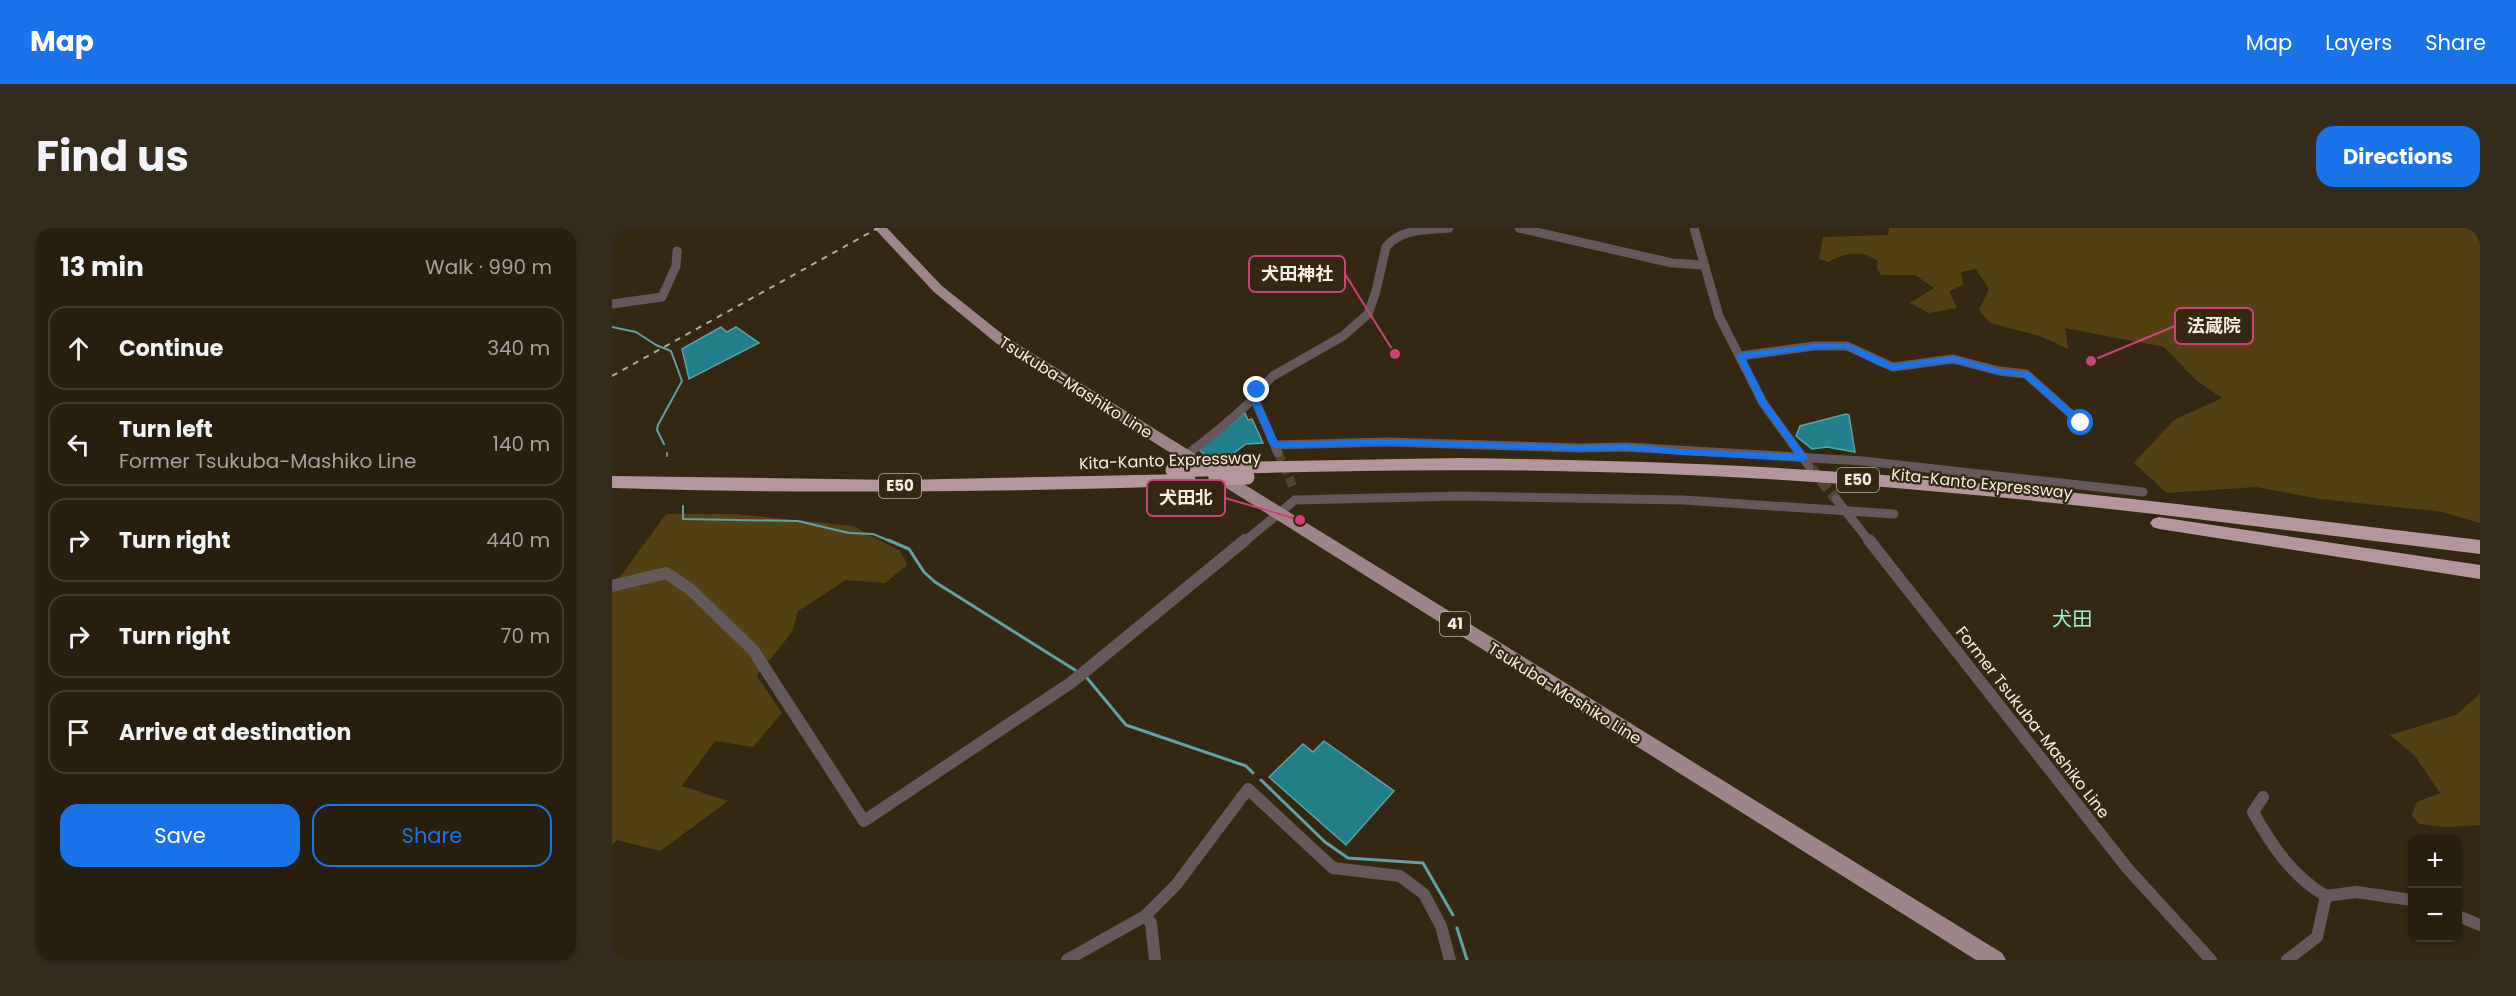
<!DOCTYPE html>
<html lang="en">
<head>
<meta charset="utf-8">
<style>
  :root { --surface:#271e0e; --page:#332b1c; --text:#f1f3f6; --muted:#a4a29e; --line:#433c2e; --accent:#1a73e8 }
  body { margin:0; font-family:Poppins,"Noto Sans JP",sans-serif; background:var(--page); color:var(--text) }
  .controls { position:absolute; right:18px; bottom:18px; display:grid; overflow:hidden; border-radius:12px; box-shadow:0 2px 4px #0004 }
  .controls button { width:54px; height:54px; display:grid; place-items:center; padding:0; border:0; border-bottom:2px solid var(--line); background:var(--surface); color:var(--text); font:30px sans-serif }
  .stop { position:absolute; width:18px; height:18px; margin:-14px; border:4px solid #1a73e8; border-radius:50%; background:#fff }
  .stop.end { background:#1a73e8; border-color:#fff; box-shadow:0 2px 6px #0008 }
  .list { margin:0; padding:0; list-style:none }
  h2 { display:flex; justify-content:space-between; align-items:center; height:78px; margin:0; padding:0 24px; font-size:26px }
  h2 small { font-size:20px; font-weight:400; color:var(--muted) }
  .list li { display:grid; grid-template-columns:39px 1fr auto; gap:18px; align-items:center; box-sizing:border-box; height:84px; margin:0 12px 12px; padding:0 12px; border:2px solid var(--line); border-radius:18px }
  .list b { display:block; font-size:22px; white-space:nowrap }
  .list p { margin:0; font-size:20px; white-space:nowrap; color:var(--muted) }
  .list em { font-size:20px; font-style:normal; color:var(--muted) }
  .actions { display:flex; gap:12px; padding:18px 24px }
  .actions a { flex:1; padding:14px 0; border:2px solid var(--accent); border-radius:18px; text-align:center; font-size:21px; color:var(--accent) }
  .actions .main { background:var(--accent); color:#fff }
  .icon { flex:none; width:33px; height:33px; fill:none; stroke:currentColor; stroke-width:2; stroke-linecap:round; stroke-linejoin:round }
  .map { position:relative; flex:none; width:1868px; height:732px; overflow:hidden; border-radius:18px }
  header { display:flex; align-items:center; gap:36px; box-sizing:border-box; height:84px; padding:0 30px; background:var(--accent); color:#fff }
  header strong { font-size:28px }
  nav { display:flex; gap:33px; margin-inline-start:auto; font-size:21px }
  .intro { display:flex; align-items:center; justify-content:space-between; box-sizing:border-box; height:144px; padding:0 36px }
  h1 { margin:0; font-size:42px }
  .button { padding:15px 27px; border-radius:18px; background:var(--accent); color:#fff; font-size:21px; font-weight:700 }
  main { display:flex; gap:36px; padding:0 36px }
  aside { flex:1; background:var(--surface); border-radius:18px; box-shadow:0 2px 4px #0004 }
  .map>svg:first-child { display:block }
  .green { fill:#554014 }
  .water { fill:#21808a; stroke:#61a1a4; stroke-width:1.5 }
  .lines { fill:none; stroke-linecap:round; stroke-linejoin:round }
  .stream-far1 { stroke:#61a1a4; stroke-width:2 }
  .stream { stroke:#61a1a4; stroke-width:3 }
  .street-tunnel { stroke:#514631; stroke-width:9; stroke-dasharray:9 4.5; stroke-linecap:butt }
  .secondary-tunnel { stroke:#514631; stroke-width:11; stroke-dasharray:11 5; stroke-linecap:butt }
  .street-far1 { stroke:#65585a; stroke-width:9 }
  .street { stroke:#65585a; stroke-width:12 }
  .primary { fill:#9f848a; fill-rule:evenodd }
  .highway { fill:#b6969c; fill-rule:evenodd }
  .rail { stroke:#b4aa9a; stroke-width:2; stroke-dasharray:6 6; stroke-linecap:butt }
  .highway-bridge { stroke:#b6969c; stroke-width:15 }
  .route { fill:#1a73e8 }
  .labels { text-anchor:middle; stroke-width:4.5; stroke-linejoin:round; paint-order:stroke }
  .shield { fill:#342812; stroke:#bcb3a3; stroke-width:1.5 }
  .shield-label { font-size:15px; font-weight:bold; fill:#f6eee1 }
  .street-label { font-size:16px; fill:#f6eee1; stroke:#342812 }
  .quarter-label { font-size:20px; fill:#9af3ce; stroke:#342812 }
  .leader { fill:none; stroke:#cc4376; stroke-width:2 }
  .callout-dot { fill:#cc4376; stroke:#342812; stroke-width:2 }
  .callout { fill:#342812; stroke:#cc4376; stroke-width:2 }
  .callout-label { font-size:18px; text-anchor:middle; font-weight:bold; fill:#f6eee1 }
</style>
</head>
<body>
<header>
<strong>Map</strong>
<nav><a>Map</a><a>Layers</a><a>Share</a></nav>
</header>
<div class="intro"><h1>Find us</h1><a class="button">Directions</a></div>
<main>
<aside>
<h2>13 min<small>Walk · 990 m</small></h2>
<ul class="list">
<li><svg class="icon" aria-label="ahead" viewBox="0 0 24 24"><path d="M12 20V5M6 11l6-6 6 6"/></svg><div><b>Continue</b></div><em>340 m</em></li>
<li><svg class="icon" aria-label="left" viewBox="0 0 24 24"><path d="M17 20v-9H6M10 6l-5 5 5 5"/></svg><div><b>Turn left</b><p>Former Tsukuba-Mashiko Line</p></div><em>140 m</em></li>
<li><svg class="icon" aria-label="right" viewBox="0 0 24 24"><path d="M7 20v-9h11M14 6l5 5-5 5"/></svg><div><b>Turn right</b></div><em>440 m</em></li>
<li><svg class="icon" aria-label="right" viewBox="0 0 24 24"><path d="M7 20v-9h11M14 6l5 5-5 5"/></svg><div><b>Turn right</b></div><em>70 m</em></li>
<li><svg class="icon" aria-label="arrive" viewBox="0 0 24 24"><path d="M6 21V4h12l-3 4 3 4H6"/></svg><div><b>Arrive at destination</b></div></li>
</ul>
<div class="actions"><a class="main">Save</a><a>Share</a></div>
</aside>
<div class="map">
<svg width="1868" height="732" viewBox="0 0 1868 732">
  <rect width="100%" height="100%" fill="#342812"/>
  <g class="green">
    <path d="M1277 0H1868V295L1831 284 1708 271 1644 259 1555 265 1522 235 1562 192 1610 170 1584 152 1552 119 1453 100 1456 121 1428 108 1378 95 1367 82 1377 61 1364 41 1349 44 1351 57 1337 63 1345 80 1317 85 1298 75 1322 60 1303 47H1269L1265 39 1266 33C1249 21 1233 25 1216 34L1207 31 1211 9 1276 7Z"/>
    <polygon points="54,286 124,286 241,298 288,323 295,337 273,355 234,352 186,383 180,404 145,448 170,485 141,519 103,513 70,558 116,573 48,623 5,612 0,617 0,360"/>
    <polygon points="1868,466 1868,597 1834,599 1807,596 1800,587 1805,574 1828,565 1803,528 1778,507 1844,487"/>
  </g>
  <g class="water">
    <polygon points="109,99 115,104 124,99 147,115 77,151 70,121"/>
    <polygon points="633,185 636,192 640,191 651,215 634,216 614,231 600,232 587,222"/>
    <polygon points="1234,186 1237,187 1243,224 1215,219 1200,221 1184,208 1188,198"/>
    <polygon points="712,513 782,563 734,617 657,549 691,516 701,524"/>
  </g>
  <g class="lines">
    <g class="stream-far1">
      <polyline points="0,99 24,104 44,117 59,123 70,153 46,197 45,202 52,216"/>
      <polyline points="55,225 55,228"/>
      <polyline points="71,278 71,291 186,293 237,305 261,306 280,314"/>
    </g>
    <g class="stream">
      <polyline points="276,312 297,321 312,344 323,354 463,442"/>
      <polyline points="475,450 514,497 634,538 641,545"/>
      <polyline points="649,552 713,614 736,630 811,635 841,687"/>
      <polyline points="845,700 855,732"/>
    </g>
    <polyline class="street-tunnel" points="666,225 682,261"/>
    <polyline class="secondary-tunnel" points="1199,240 1224,271"/>
    <g class="street-far1">
      <polyline points="907,0 1060,35 1091,37"/>
      <polyline points="1082,0 1107,88 1151,175 1197,238"/>
      <polyline points="0,76 50,69 64,38 65,23"/>
      <polyline points="1128,128 1202,118 1235,118 1281,139 1341,131 1387,143 1414,146 1469,195"/>
      <polyline points="642,170 666,225"/>
      <polyline points="663,217 775,214 968,220 1014,219 1251,233 1531,264"/>
      <path d="M573 228C596 211 618 193 639 173 647 165 652 156 661 148L731 108 756 86 764 63 774 19C789 0 815 2 837 0"/>
      <polyline points="1224,271 1258,314"/>
      <polyline points="632,314 683,272 848,268 1071,272 1282,286"/>
    </g>
    <g class="street">
      <polyline points="1257,312 1516,641 1599,732"/>
      <polyline points="0,358 54,345 78,361 141,422 252,593 460,454 633,312"/>
      <path d="M1651 569 1641 584C1660 618 1680 648 1714 668"/>
      <polyline points="533,688 539,695 543,732"/>
      <polyline points="1846,688 1868,697"/>
      <polyline points="455,732 533,688 564,657 636,561 721,640 788,648 812,666 829,698 838,732"/>
      <polyline points="1675,732 1705,709 1714,668 1744,664 1800,672"/>
    </g>
    <polygon class="primary" points="262,0 275,0 330,58 394,109 1390,725 1394,732 1364,732 384,115 322,64"/>
    <g class="highway">
      <path d="M849 230C976 232 1103 235 1229 244 1443 259 1655 287 1868 312V326C1656 300 1443 271 1230 256 1027 241 823 239 620 246L614 244 612 240 614 236 620 234Z"/>
      <path d="M576 246 582 248 584 252 582 256 576 258C384 264 192 266 0 260V248L288 252Z"/>
      <polygon points="1547,289 1868,337 1868,351 1547,301 1541,299 1538,295 1541,291"/>
    </g>
    <polyline class="rail" points="0,148 266,0"/>
    <g class="highway-bridge">
      <polyline points="561,242 620,240"/>
      <polyline points="604,250 635,249"/>
    </g>
  </g>
  <polygon class="route" points="1235,115 1281,136 1341,128 1387,141 1417,144 1474,195 1466,197 1412,149 1387,146 1341,134 1281,142 1265,137 1233,120 1202,121 1133,130 1155,174 1196,230 1191,233 1070,227 1014,222 968,223 775,217 663,220 658,217 638,170 642,161 648,161 646,170 666,214 775,211 968,217 1014,216 1070,221 1184,226 1147,175 1124,128 1128,125 1202,116"/>
  <g class="labels">
    <g class="shield">
      <rect x="1225" y="240" width="42" height="24" rx="4.5"/>
      <rect x="267" y="246" width="42" height="24" rx="4.5"/>
      <rect x="828" y="384" width="30" height="24" rx="4.5"/>
    </g>
    <g class="shield-label">
      <text x="1246" y="257">E50</text>
      <text x="288" y="263">E50</text>
      <text x="843" y="401">41</text>
    </g>
    <g class="street-label">
      <text transform="translate(464 159) rotate(32)" y="6">Tsukuba-Mashiko Line</text>
      <text transform="translate(558 232) rotate(-2)" y="6">Kita-Kanto Expressway</text>
      <text transform="translate(1370 255) rotate(6)" y="6">Kita-Kanto Expressway</text>
      <text transform="translate(953 465) rotate(32)" y="6">Tsukuba-Mashiko Line</text>
      <text transform="translate(1421 494) rotate(52)" y="6">Former Tsukuba-Mashiko Line</text>
    </g>
    <g class="quarter-label">
      <text x="1460" y="398">犬田</text>
    </g>
  </g>
  <path class="leader" d="M783 126L733 46M1479 133L1563 98M688 292L613 270"/>
  <g class="callout-dot">
    <circle cx="783" cy="126" r="6"/>
    <circle cx="1479" cy="133" r="6"/>
    <circle cx="688" cy="292" r="6"/>
  </g>
  <g class="callout">
    <rect x="637" y="28" width="96" height="36" rx="6"/>
    <rect x="1563" y="80" width="78" height="36" rx="6"/>
    <rect x="535" y="252" width="78" height="36" rx="6"/>
  </g>
  <g class="callout-label">
    <text x="685" y="52">犬田神社</text>
    <text x="1602" y="104">法蔵院</text>
    <text x="574" y="276">犬田北</text>
  </g>
</svg>
<div class="controls">
<button>+</button>
<button>−</button>
</div>
<div class="stop" style="left:1469px;top:195px"></div>
<div class="stop end" style="left:645px;top:162px"></div>
</div>
</main>
</body>
</html>
